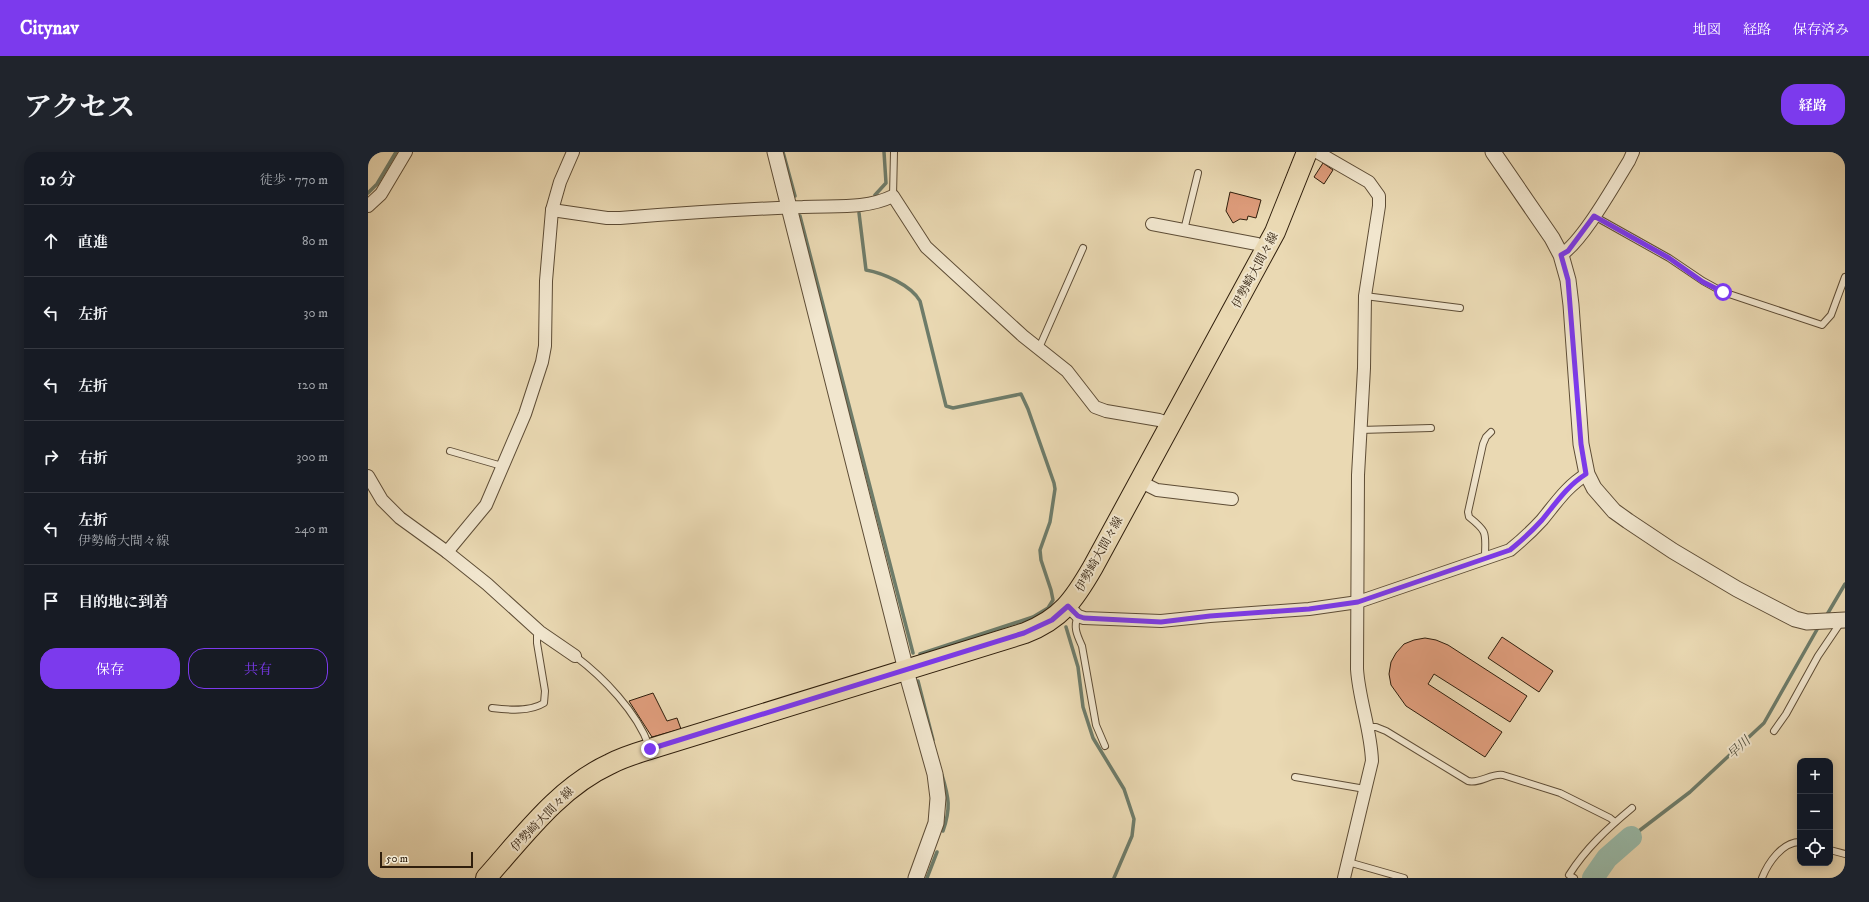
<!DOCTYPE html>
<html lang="ja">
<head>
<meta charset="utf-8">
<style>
  :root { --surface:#171b24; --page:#20242c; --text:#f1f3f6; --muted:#9ea1a6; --line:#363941; --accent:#7c3aed }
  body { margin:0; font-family:"IM FELL DW Pica","Noto Serif JP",serif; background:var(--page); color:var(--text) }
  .controls { position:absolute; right:12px; bottom:12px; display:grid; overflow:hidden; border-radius:8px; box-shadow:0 2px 10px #0003 }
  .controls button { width:36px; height:36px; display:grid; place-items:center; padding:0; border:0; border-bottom:1px solid var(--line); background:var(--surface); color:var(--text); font:20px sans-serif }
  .scale { position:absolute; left:12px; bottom:10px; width:93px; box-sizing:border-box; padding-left:4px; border:2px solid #2f1e0c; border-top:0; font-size:11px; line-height:14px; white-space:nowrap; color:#2f1e0c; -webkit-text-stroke:3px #f1e6ce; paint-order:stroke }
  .stop { position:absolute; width:12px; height:12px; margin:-9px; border:3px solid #7c3aed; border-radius:50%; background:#fff }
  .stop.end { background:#7c3aed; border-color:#fff; box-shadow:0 1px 4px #0008 }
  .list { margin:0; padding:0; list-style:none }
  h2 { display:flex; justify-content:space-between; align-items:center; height:52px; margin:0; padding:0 16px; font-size:17px }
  h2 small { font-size:13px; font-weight:400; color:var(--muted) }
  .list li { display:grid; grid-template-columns:26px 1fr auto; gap:12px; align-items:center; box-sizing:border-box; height:72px; padding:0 16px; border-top:1px solid var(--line) }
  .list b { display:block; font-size:15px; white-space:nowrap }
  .list p { margin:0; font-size:13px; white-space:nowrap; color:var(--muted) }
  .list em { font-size:13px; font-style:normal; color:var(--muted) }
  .actions { display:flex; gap:8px; padding:12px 16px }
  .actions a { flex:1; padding:9px 0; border:1px solid var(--accent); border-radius:16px; text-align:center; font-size:14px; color:var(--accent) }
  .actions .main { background:var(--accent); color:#fff }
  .icon { flex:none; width:22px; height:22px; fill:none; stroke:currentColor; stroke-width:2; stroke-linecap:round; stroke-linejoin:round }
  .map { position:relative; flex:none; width:1477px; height:726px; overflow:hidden; border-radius:16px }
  header { display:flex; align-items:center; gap:24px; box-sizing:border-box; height:56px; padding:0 20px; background:var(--accent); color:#fff }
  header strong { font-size:19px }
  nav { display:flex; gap:22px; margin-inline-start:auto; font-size:14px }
  .intro { display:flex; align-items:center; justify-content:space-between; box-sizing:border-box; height:96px; padding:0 24px }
  h1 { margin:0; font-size:28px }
  .button { padding:10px 18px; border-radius:16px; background:var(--accent); color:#fff; font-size:14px; font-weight:700 }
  main { display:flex; gap:24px; padding:0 24px }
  aside { flex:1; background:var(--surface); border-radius:16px; box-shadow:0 2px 10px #0003 }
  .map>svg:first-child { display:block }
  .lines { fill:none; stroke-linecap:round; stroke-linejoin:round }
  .stream { stroke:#6e7c6a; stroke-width:3.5 }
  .river { stroke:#98baa9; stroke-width:22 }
  .building { fill:#de9c7b; stroke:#2f1e0c }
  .service-casing { stroke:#5e4d36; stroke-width:8 }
  .minor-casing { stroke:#5e4d36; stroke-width:14 }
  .tertiary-casing { stroke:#5e4d36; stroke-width:17 }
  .primary-casing { stroke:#2f1e0c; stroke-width:22 }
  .service { stroke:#f1e6ce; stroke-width:6 }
  .minor { stroke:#f1e6ce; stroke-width:12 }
  .tertiary { stroke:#f1e6ce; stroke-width:15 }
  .primary { stroke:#ead9b3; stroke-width:20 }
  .route { stroke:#7c3aed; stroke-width:5 }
  .labels { text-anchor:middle; stroke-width:4; stroke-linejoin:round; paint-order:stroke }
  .street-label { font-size:12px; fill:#2f1e0c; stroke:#f1e6ce }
  .water-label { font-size:13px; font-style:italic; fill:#4e4d3b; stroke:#f1e6ce }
</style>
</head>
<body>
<header>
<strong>Citynav</strong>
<nav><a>地図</a><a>経路</a><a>保存済み</a></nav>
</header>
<div class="intro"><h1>アクセス</h1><a class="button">経路</a></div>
<main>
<aside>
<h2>10 分<small>徒歩 · 770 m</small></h2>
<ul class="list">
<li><svg class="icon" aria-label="ahead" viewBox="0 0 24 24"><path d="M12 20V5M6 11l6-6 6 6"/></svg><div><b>直進</b></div><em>80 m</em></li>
<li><svg class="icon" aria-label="left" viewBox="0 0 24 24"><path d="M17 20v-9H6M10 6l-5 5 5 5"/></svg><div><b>左折</b></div><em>30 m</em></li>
<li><svg class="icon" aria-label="left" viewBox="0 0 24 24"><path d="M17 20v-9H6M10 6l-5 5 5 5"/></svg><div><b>左折</b></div><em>120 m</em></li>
<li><svg class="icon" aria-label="right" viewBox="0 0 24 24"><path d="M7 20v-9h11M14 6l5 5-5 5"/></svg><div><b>右折</b></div><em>300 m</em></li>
<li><svg class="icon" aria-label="left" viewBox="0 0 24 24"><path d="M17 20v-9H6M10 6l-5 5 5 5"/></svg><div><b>左折</b><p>伊勢崎大間々線</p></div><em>240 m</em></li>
<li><svg class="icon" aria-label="arrive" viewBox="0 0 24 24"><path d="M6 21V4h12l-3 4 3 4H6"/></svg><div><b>目的地に到着</b></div></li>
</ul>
<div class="actions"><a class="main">保存</a><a>共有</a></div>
</aside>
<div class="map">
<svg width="1477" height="726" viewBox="0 0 1477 726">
  <rect width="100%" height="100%" fill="#ead9b3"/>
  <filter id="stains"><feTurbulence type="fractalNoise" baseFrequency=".005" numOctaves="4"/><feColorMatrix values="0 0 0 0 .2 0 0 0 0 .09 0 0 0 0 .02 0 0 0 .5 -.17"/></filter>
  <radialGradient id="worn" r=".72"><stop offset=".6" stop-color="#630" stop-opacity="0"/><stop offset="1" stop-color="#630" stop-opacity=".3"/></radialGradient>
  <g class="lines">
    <g class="stream">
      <polyline points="415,0 427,44"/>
      <polyline points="0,41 9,32 28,0"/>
      <polyline points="507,43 518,31 516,0"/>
      <path d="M491 61 498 118C515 121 543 133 552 149L578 254 585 256 653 242 660 257 686 331 687 337 682 370 672 398 673 408 683 438 685 448 680 456 665 465 552 502"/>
      <polyline points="432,64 545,501"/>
      <polyline points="1457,466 1477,432"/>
      <polyline points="698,475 710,515 715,555 725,586 756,637 766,667 764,684 746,726"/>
      <polyline points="550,529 565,588"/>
      <path d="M574 623C581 646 583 656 575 679"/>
      <polyline points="1263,685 1322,640 1396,571 1451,474"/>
      <polyline points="559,726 569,700"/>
    </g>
    <polyline class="river" points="1225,726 1239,706 1263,685"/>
  </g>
  <g class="building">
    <polygon points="955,11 965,18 956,32 946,25"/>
    <polygon points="862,40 893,48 888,66 880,64 879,68 872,67 865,71 858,59"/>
    <polygon points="1134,485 1185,519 1171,540 1120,506"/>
    <polygon points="1057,486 1068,488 1080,493 1159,544 1142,570 1066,522 1060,532 1134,580 1117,605 1038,554 1023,533 1021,522 1023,510 1028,501 1036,492 1046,488"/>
    <polygon points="285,541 299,569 309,566 313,577 284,585 261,549"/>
  </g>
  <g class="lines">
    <defs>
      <g id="service">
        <polyline points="525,44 526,0"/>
        <polyline points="1226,64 1301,106 1335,129 1355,140 1454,173 1463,163 1477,125"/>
        <polyline points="816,78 830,21"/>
        <polyline points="997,144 1092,156"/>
        <polyline points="671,196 715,96"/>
        <polyline points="992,278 1063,276"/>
        <polyline points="82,299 134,314"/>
        <path d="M1117 406C1117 381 1121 381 1101 365L1100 360 1115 292 1118 285 1123 280"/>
        <path d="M710 464C705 475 709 483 714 494L728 573 737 594"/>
        <path d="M207 504C235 525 269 560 281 594"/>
        <path d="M124 556C140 558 162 560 176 551L177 539 169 491V484L172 480"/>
        <path d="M999 575H1008L1018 579 1100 629C1112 632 1123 621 1135 623L1192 641 1242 666 1247 670"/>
        <polyline points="1406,579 1418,562 1450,504 1473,470"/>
        <polyline points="927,625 997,637"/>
        <polyline points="1462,698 1477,702"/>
        <polyline points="980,710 1036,726"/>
        <path d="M1206 726 1201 723C1218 696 1240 676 1264 656"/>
        <path d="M1394 726C1400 711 1414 690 1432 690"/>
      </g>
      <g id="minor">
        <path d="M949 0 1001 30 1011 44V54L997 144 996 216 990 323 989 517C991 548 1003 578 1004 609L976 726"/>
        <polyline points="0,54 13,42 38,0"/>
        <path d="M184 58 239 66H252C313 61 374 57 435 55 465 53 496 58 525 44L558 95 655 184 699 219 727 255 738 259 791 268 802 272"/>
        <polyline points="784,72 889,92 898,97"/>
        <path d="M1193 103C1215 89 1246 33 1261 9L1265 0"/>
        <polyline points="0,324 14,348 32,366 79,400 119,432 172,480 207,504"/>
        <polyline points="771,329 789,338 864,347"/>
        <polyline points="79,400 118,353 157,262 174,210 177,194 178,129 184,58 192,30 205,0"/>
        <path d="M700 454 710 464 716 466 793 469 842 464 941 457 990 450 1142 398C1153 389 1164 379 1174 368 1188 351 1199 334 1219 322"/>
      </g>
      <g id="tertiary">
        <polyline points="407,0 540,526 567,622 570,646 568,671 548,726"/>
        <polyline points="1125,0 1184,86 1193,103 1200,128 1203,153 1213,292 1219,322 1226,336 1246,359 1260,369 1305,399 1369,437 1427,467 1439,470 1477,468"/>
      </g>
      <path id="primary" d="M118 726C155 685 190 636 242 612 255 605 269 601 282 597L657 481C693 467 706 448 725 415L907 80 939 0"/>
    </defs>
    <use href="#service" class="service-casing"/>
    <use href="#minor" class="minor-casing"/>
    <use href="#tertiary" class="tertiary-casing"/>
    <use href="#primary" class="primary-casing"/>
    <use href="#service" class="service"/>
    <use href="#minor" class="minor"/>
    <use href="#tertiary" class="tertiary"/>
    <use href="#primary" class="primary"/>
  </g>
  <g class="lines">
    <path class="route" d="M282 597 656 481 684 468 700 454 710 464 716 466 793 470 842 464 941 457 990 450 1142 398C1153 389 1164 379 1174 368 1188 351 1199 334 1218 322L1213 292 1200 128 1193 103 1200 99 1226 64 1301 106 1335 130 1355 140"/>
  </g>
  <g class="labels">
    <g class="street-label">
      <text transform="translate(887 118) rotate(-62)" y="4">伊勢崎大間々線</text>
      <text transform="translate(731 402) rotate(-61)" y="4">伊勢崎大間々線</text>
      <text transform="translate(174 667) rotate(-46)" y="4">伊勢崎大間々線</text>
    </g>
    <g class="water-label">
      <text transform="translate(1370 595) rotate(-43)" y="5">早川</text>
    </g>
  </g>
  <rect width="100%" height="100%" filter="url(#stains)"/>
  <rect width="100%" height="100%" fill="url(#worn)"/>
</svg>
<div class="controls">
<button>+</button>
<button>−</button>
<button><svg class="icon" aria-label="locate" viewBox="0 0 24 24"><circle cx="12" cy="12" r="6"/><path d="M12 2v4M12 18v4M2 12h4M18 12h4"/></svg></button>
</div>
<div class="scale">50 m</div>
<div class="stop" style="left:1355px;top:140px"></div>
<div class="stop end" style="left:282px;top:597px"></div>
</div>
</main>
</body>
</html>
